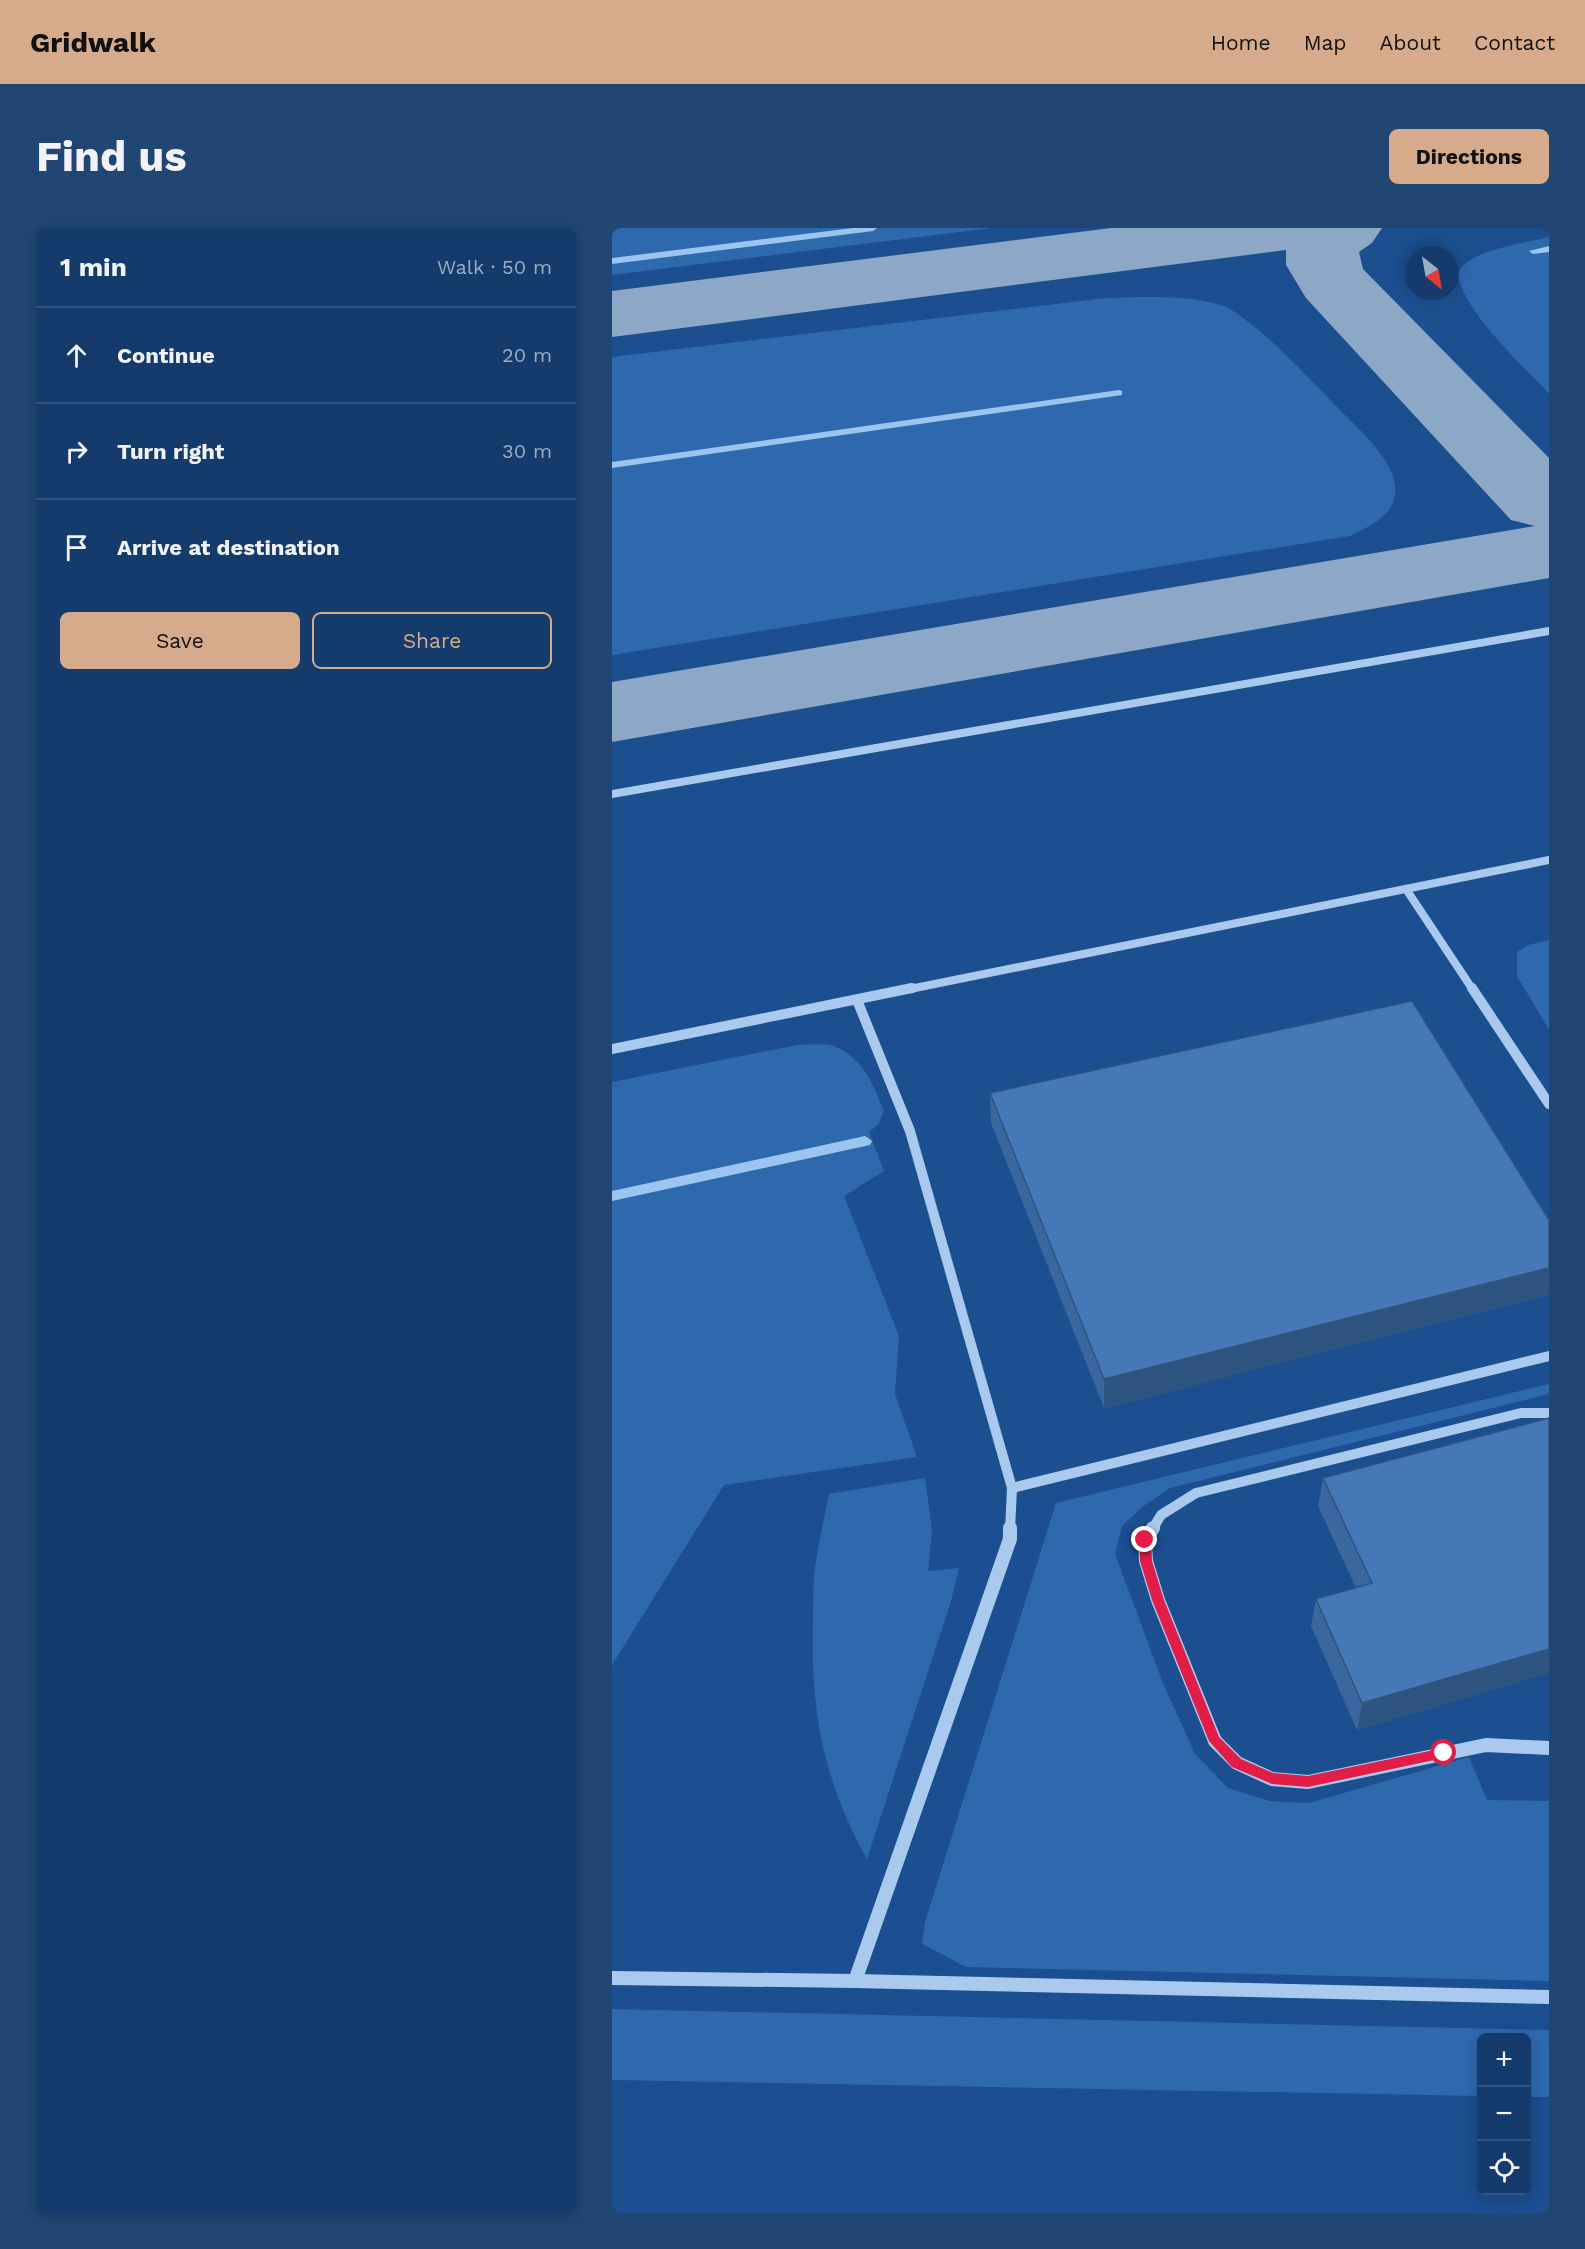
<!DOCTYPE html>
<html lang="en">
<head>
<meta charset="utf-8">
<style>
  :root { --surface:#143b6b; --page:#214673; --text:#f1f3f6; --muted:#9dadc1; --line:#33557e; --accent:#d6ab8b }
  body { margin:0; font-family:"Work Sans",sans-serif; background:var(--page); color:var(--text) }
  .controls { position:absolute; right:18px; bottom:18px; display:grid; overflow:hidden; border-radius:9px; box-shadow:0 3px 15px #0003 }
  .controls button { width:54px; height:54px; display:grid; place-items:center; padding:0; border:0; border-bottom:2px solid var(--line); background:var(--surface); color:var(--text); font:30px sans-serif }
  .compass { position:absolute; left:793px; top:18px; width:54px; height:54px; border-radius:50%; background:var(--surface); box-shadow:0 3px 15px #0003; rotate:149deg }
  .stop { position:absolute; width:18px; height:18px; margin:-14px; border:4px solid #e11d48; border-radius:50%; background:#fff }
  .stop.end { background:#e11d48; border-color:#fff; box-shadow:0 2px 6px #0008 }
  .list { margin:0; padding:0; list-style:none }
  h2 { display:flex; justify-content:space-between; align-items:center; height:78px; margin:0; padding:0 24px; font-size:26px }
  h2 small { font-size:20px; font-weight:400; color:var(--muted) }
  .list li { display:grid; grid-template-columns:39px 1fr auto; gap:18px; align-items:center; box-sizing:border-box; height:96px; padding:0 24px; border-top:2px solid var(--line) }
  .list b { display:block; font-size:22px; white-space:nowrap }
  .list em { font-size:20px; font-style:normal; color:var(--muted) }
  .actions { display:flex; gap:12px; padding:18px 24px }
  .actions a { flex:1; padding:14px 0; border:2px solid var(--accent); border-radius:9px; text-align:center; font-size:21px; color:var(--accent) }
  .actions .main { background:var(--accent); color:#111 }
  .icon { flex:none; width:33px; height:33px; fill:none; stroke:currentColor; stroke-width:2; stroke-linecap:round; stroke-linejoin:round }
  .map { position:relative; flex:none; width:937px; height:1985px; overflow:hidden; border-radius:9px }
  header { display:flex; align-items:center; gap:36px; box-sizing:border-box; height:84px; padding:0 30px; background:var(--accent); color:#111 }
  header strong { font-size:28px }
  nav { display:flex; gap:33px; margin-inline-start:auto; font-size:21px }
  .intro { display:flex; align-items:center; justify-content:space-between; box-sizing:border-box; height:144px; padding:0 36px }
  h1 { margin:0; font-size:42px }
  .button { padding:15px 27px; border-radius:9px; background:var(--accent); color:#111; font-size:21px; font-weight:700 }
  main { display:flex; gap:36px; padding:0 36px }
  aside { flex:1; background:var(--surface); border-radius:9px; box-shadow:0 3px 15px #0003 }
  .map>svg:first-child { display:block }
  .green { fill:#2e69ad }
  .lines { fill:none; stroke-linecap:round; stroke-linejoin:round }
  .stream { fill:#9cc4f0; fill-rule:evenodd }
  .taxiway { fill:#8da7c7; fill-rule:evenodd }
  .minor-far2 { stroke:#a9c9ee; stroke-width:8 }
  .minor-far1 { stroke:#a9c9ee; stroke-width:10 }
  .minor { stroke:#a9c9ee; stroke-width:14 }
  .wall { fill:#3a679d }
  .shaded-wall { fill:#305480 }
  .building { fill:#4478b7; stroke:#305480; stroke-width:1.5 }
  .route { fill:#e11d48 }
</style>
</head>
<body>
<header>
<strong>Gridwalk</strong>
<nav><a>Home</a><a>Map</a><a>About</a><a>Contact</a></nav>
</header>
<div class="intro"><h1>Find us</h1><a class="button">Directions</a></div>
<main>
<aside>
<h2>1 min<small>Walk · 50 m</small></h2>
<ul class="list">
<li><svg class="icon" aria-label="ahead" viewBox="0 0 24 24"><path d="M12 20V5M6 11l6-6 6 6"/></svg><div><b>Continue</b></div><em>20 m</em></li>
<li><svg class="icon" aria-label="right" viewBox="0 0 24 24"><path d="M7 20v-9h11M14 6l5 5-5 5"/></svg><div><b>Turn right</b></div><em>30 m</em></li>
<li><svg class="icon" aria-label="arrive" viewBox="0 0 24 24"><path d="M6 21V4h12l-3 4 3 4H6"/></svg><div><b>Arrive at destination</b></div></li>
</ul>
<div class="actions"><a class="main">Save</a><a>Share</a></div>
</aside>
<div class="map">
<svg width="937" height="1985" viewBox="0 0 937 1985">
  <rect width="100%" height="100%" fill="#1b4f8f"/>
  <g class="green">
    <polygon points="0,0 380,0 0,47"/>
    <path d="M937 9V166C908 134 854 87 845 45 859 21 911 16 937 9Z"/>
    <path d="M494 70C528 69 585 66 616 80 624 84 632 91 639 96 671 121 699 152 727 181 740 194 754 207 765 221 774 233 786 251 783 267 780 289 756 299 738 308L0 427V129Z"/>
    <polygon points="937,712 937,802 905,748 905,724 916,717"/>
    <path d="M185 817C196 817 212 815 222 818 252 830 261 857 272 883L266 897 257 904 272 943 232 968 287 1108 283 1166 305 1229 112 1257 0 1437V854Z"/>
    <polygon points="937,1156 937,1166 558,1260 530,1279 510,1298 503,1326 551,1455 583,1526 616,1560 657,1573 697,1575 857,1529 875,1572 937,1573 937,1753 354,1739 310,1716 313,1694 444,1275"/>
    <path d="M313 1250 320 1302 316 1343 347 1340 339 1373 255 1631C211 1552 198 1482 201 1393 201 1378 201 1362 202 1347 205 1320 212 1292 217 1266Z"/>
    <polygon points="0,1781 937,1802 937,1869 915,1869 915,1810 870,1810 869,1868 0,1852"/>
  </g>
  <g class="lines">
    <g class="stream">
      <polygon points="241,0 265,0 261,3 0,36 0,30"/>
      <polygon points="937,18 937,24 921,26 917,23"/>
      <polygon points="507,162 510,163 510,167 0,240 0,234"/>
      <polygon points="253,908 260,913 258,917 0,973 0,963"/>
    </g>
    <polygon class="taxiway" points="499,0 770,0 760,15 747,24 751,41 937,230 937,350 0,514 0,454 923,298 899,292 694,70 674,37 674,22 0,109 0,63"/>
    <g class="minor-far2">
      <polyline points="0,566 937,403"/>
      <polyline points="794,661 861,762"/>
      <polyline points="293,762 937,632"/>
    </g>
    <g class="minor-far1">
      <polyline points="860,760 937,876"/>
      <polyline points="245,772 298,903 400,1260 398,1302"/>
      <polyline points="0,821 300,760"/>
      <polyline points="400,1260 937,1128"/>
      <polyline points="540,1302 549,1287 584,1265 909,1185 937,1185"/>
    </g>
    <g class="minor">
      <polyline points="541,1300 533,1312 534,1333 546,1372 603,1513 625,1535 660,1551 696,1554 874,1517 937,1520"/>
      <polyline points="0,1750 243,1753 937,1769"/>
      <polyline points="243,1753 398,1311 398,1300"/>
    </g>
  </g>
  <g class="wall">
    <polygon points="378,865 937,992 937,1067 492,1180 379,895"/>
    <polygon points="937,1190 937,1445 745,1502 699,1398 704,1371 744,1360 706,1278 711,1250"/>
  </g>
  <g class="shaded-wall">
    <polygon points="937,1040 937,1067 492,1180 492,1151"/>
    <polygon points="937,1421 937,1445 745,1502 750,1475"/>
  </g>
  <g class="building">
    <polygon points="800,773 937,992 937,1040 492,1151 378,865"/>
    <polygon points="937,1190 937,1421 750,1475 704,1371 760,1355 711,1250"/>
  </g>
  <polygon class="route" points="533,1307 539,1312 540,1333 552,1372 607,1509 629,1531 661,1545 696,1548 832,1520 838,1525 836,1529 696,1559 660,1556 620,1539 597,1513 540,1372 528,1333 528,1312"/>
</svg>
<div class="controls">
<button>+</button>
<button>−</button>
<button><svg class="icon" aria-label="locate" viewBox="0 0 24 24"><circle cx="12" cy="12" r="6"/><path d="M12 2v4M12 18v4M2 12h4M18 12h4"/></svg></button>
</div>
<svg class="compass" viewBox="-18 -18 36 36"><path d="M0-13l5 13h-10z" fill="#e53935"/><path d="M0 13l5-13h-10z" fill="#9dadc1"/></svg>
<div class="stop" style="left:832px;top:1525px"></div>
<div class="stop end" style="left:533px;top:1312px"></div>
</div>
</main>
</body>
</html>
